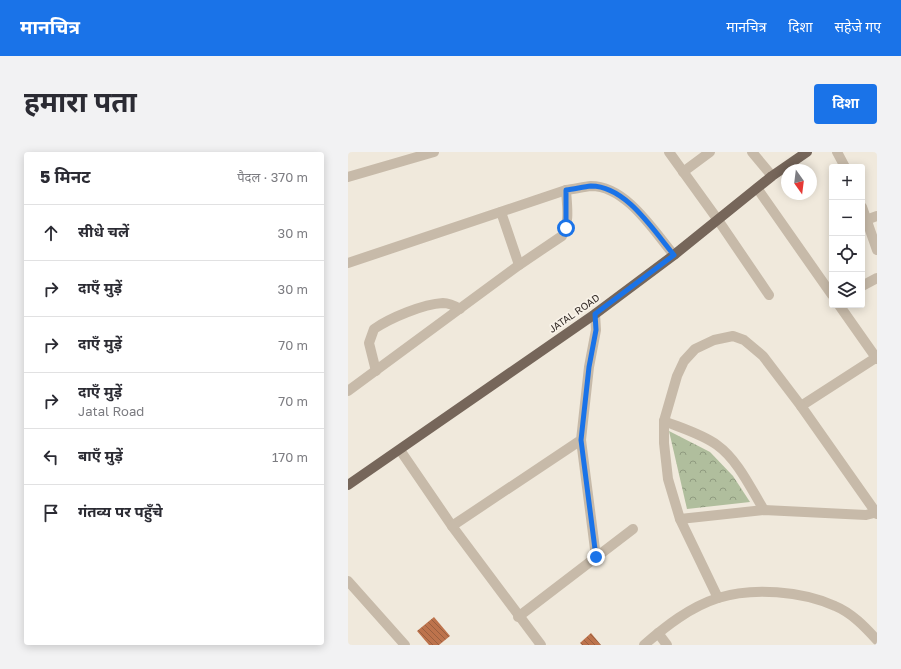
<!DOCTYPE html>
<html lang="hi">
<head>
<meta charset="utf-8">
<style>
  :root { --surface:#fff; --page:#f2f2f3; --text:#2b2b33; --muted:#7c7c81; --line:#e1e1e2; --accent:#1a73e8 }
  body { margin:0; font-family:"Golos Text","Noto Sans Devanagari",sans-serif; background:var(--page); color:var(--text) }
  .controls { position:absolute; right:12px; top:12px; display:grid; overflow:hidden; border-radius:4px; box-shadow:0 2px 10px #0003 }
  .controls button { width:36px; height:36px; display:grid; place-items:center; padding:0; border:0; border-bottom:1px solid var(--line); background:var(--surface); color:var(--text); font:20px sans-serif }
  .compass { position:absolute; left:433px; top:12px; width:36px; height:36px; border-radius:50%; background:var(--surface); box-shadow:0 2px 10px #0003; rotate:166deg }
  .stop { position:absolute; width:12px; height:12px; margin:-9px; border:3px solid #1a73e8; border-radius:50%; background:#fff }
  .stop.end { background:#1a73e8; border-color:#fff; box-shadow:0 1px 4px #0008 }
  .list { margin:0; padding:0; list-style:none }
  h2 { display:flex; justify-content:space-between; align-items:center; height:52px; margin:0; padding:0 16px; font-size:17px }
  h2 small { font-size:13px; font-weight:400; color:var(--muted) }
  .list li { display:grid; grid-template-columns:26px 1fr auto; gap:12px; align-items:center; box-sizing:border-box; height:56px; padding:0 16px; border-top:1px solid var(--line) }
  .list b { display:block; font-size:15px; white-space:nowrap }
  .list p { margin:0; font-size:13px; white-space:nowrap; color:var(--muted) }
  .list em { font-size:13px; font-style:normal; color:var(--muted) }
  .icon { flex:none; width:22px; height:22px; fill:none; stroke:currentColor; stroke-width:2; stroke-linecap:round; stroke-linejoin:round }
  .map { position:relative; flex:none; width:529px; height:493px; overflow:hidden; border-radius:4px }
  header { display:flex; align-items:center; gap:24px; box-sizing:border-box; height:56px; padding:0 20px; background:var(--accent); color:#fff }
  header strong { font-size:19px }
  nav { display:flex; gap:22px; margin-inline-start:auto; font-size:14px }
  .intro { display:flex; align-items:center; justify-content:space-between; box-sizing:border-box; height:96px; padding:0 24px }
  h1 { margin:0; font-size:28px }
  .button { padding:10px 18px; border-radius:4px; background:var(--accent); color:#fff; font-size:14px; font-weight:700 }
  main { display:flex; gap:24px; padding:0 24px }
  aside { flex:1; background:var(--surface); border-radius:4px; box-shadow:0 2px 10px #0003 }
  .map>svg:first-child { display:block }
  .park { fill:url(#park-crowns) }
  .building { fill:url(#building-back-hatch) }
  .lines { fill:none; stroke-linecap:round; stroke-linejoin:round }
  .minor { stroke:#c7baa9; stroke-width:10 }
  .major { stroke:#76665a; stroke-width:10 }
  .route { stroke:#1a73e8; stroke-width:5 }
  .labels { text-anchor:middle; stroke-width:3.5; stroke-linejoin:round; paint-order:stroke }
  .street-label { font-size:10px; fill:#352d28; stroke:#f8f2e8 }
</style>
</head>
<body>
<header>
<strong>मानचित्र</strong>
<nav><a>मानचित्र</a><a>दिशा</a><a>सहेजे गए</a></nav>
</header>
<div class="intro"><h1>हमारा पता</h1><a class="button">दिशा</a></div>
<main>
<aside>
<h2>5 मिनट<small>पैदल · 370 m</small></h2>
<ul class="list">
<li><svg class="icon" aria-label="ahead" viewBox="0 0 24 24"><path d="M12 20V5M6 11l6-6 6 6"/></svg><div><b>सीधे चलें</b></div><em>30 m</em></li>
<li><svg class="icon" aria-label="right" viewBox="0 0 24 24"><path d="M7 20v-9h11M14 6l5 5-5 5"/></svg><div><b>दाएँ मुड़ें</b></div><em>30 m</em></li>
<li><svg class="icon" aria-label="right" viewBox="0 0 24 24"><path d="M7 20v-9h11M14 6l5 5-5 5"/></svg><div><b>दाएँ मुड़ें</b></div><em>70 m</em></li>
<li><svg class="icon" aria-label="right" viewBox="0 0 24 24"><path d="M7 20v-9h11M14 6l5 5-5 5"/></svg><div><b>दाएँ मुड़ें</b><p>Jatal Road</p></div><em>70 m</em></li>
<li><svg class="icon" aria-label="left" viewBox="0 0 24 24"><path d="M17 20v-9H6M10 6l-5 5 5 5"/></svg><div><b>बाएँ मुड़ें</b></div><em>170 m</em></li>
<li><svg class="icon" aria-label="arrive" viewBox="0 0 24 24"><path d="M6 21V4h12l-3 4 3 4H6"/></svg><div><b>गंतव्य पर पहुँचे</b></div></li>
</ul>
</aside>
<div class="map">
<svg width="529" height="493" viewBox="0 0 529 493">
  <defs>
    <pattern id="park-crowns" width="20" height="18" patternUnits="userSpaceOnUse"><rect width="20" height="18" fill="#b0be9d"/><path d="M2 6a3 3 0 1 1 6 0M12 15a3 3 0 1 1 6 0" fill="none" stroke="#909b80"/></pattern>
    <pattern id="building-back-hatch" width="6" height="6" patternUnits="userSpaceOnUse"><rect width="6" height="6" fill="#bd734c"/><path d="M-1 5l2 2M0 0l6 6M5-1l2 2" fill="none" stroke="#9a5f3f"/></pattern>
  </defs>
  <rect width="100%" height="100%" fill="#f0e9dc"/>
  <polygon class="park" points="321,279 362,300 385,324 402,350 339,357"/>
  <g class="building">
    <polygon points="86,465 102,484 91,493 81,493 69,479"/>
    <polygon points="243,481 253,493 234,493 232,491"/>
  </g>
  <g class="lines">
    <g class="minor">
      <polyline points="321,0 370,68 421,143"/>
      <polyline points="404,0 424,24"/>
      <polyline points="489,0 497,15"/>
      <polyline points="335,20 362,0"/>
      <polyline points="0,25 86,0"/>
      <polyline points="409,36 484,143"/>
      <polyline points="514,55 529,98"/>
      <polyline points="153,60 171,113"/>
      <polyline points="518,68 529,64"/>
      <path d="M0 111 218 38C226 37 235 35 243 34 278 34 305 78 326 103"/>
      <polyline points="514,134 529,126"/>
      <polyline points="491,153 529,207"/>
      <path d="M28 219 21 191 26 177C42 166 75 152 95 151 102 151 107 154 112 157"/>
      <path d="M0 239 171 113 214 84C222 70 219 54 218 38"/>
      <polyline points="453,254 529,205"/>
      <path d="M316 269C333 276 354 282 369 293 390 308 403 337 416 358"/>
      <polyline points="233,288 248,405"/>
      <polyline points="52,298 104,374 193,493"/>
      <polyline points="332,367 416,358 518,363 529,360"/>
      <polyline points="104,374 233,288 241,215 248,178 247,162"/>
      <polyline points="0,429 57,493"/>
      <polyline points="370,446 332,367 320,327 316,291 316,269 329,224 336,209 347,197 366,188 385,184 396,188 415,204 453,254 529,362"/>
      <polyline points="170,465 285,377"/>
      <polyline points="310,481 319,493"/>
      <path d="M296 493C318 474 342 455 370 446 404 435 454 439 487 454 504 461 517 475 529 488"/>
    </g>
    <polyline class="major" points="0,333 247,162 326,103 424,24 459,0"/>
  </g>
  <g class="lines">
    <path class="route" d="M218 76V38C226 37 235 35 243 34 278 34 305 78 326 103L247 162 248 178 241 215 233 288 248 405"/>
  </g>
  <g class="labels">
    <g class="street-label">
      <text transform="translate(226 161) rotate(-35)" y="4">JATAL ROAD</text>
    </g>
  </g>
</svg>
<div class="controls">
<button>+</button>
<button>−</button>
<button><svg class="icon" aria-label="locate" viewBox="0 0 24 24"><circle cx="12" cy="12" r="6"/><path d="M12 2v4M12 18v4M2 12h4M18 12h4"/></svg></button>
<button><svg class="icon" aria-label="layers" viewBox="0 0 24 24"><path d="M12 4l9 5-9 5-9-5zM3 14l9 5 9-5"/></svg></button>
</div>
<svg class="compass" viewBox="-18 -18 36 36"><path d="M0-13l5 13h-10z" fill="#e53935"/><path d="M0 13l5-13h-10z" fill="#7c7c81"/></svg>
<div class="stop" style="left:218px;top:76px"></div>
<div class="stop end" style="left:248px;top:405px"></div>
</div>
</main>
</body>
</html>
